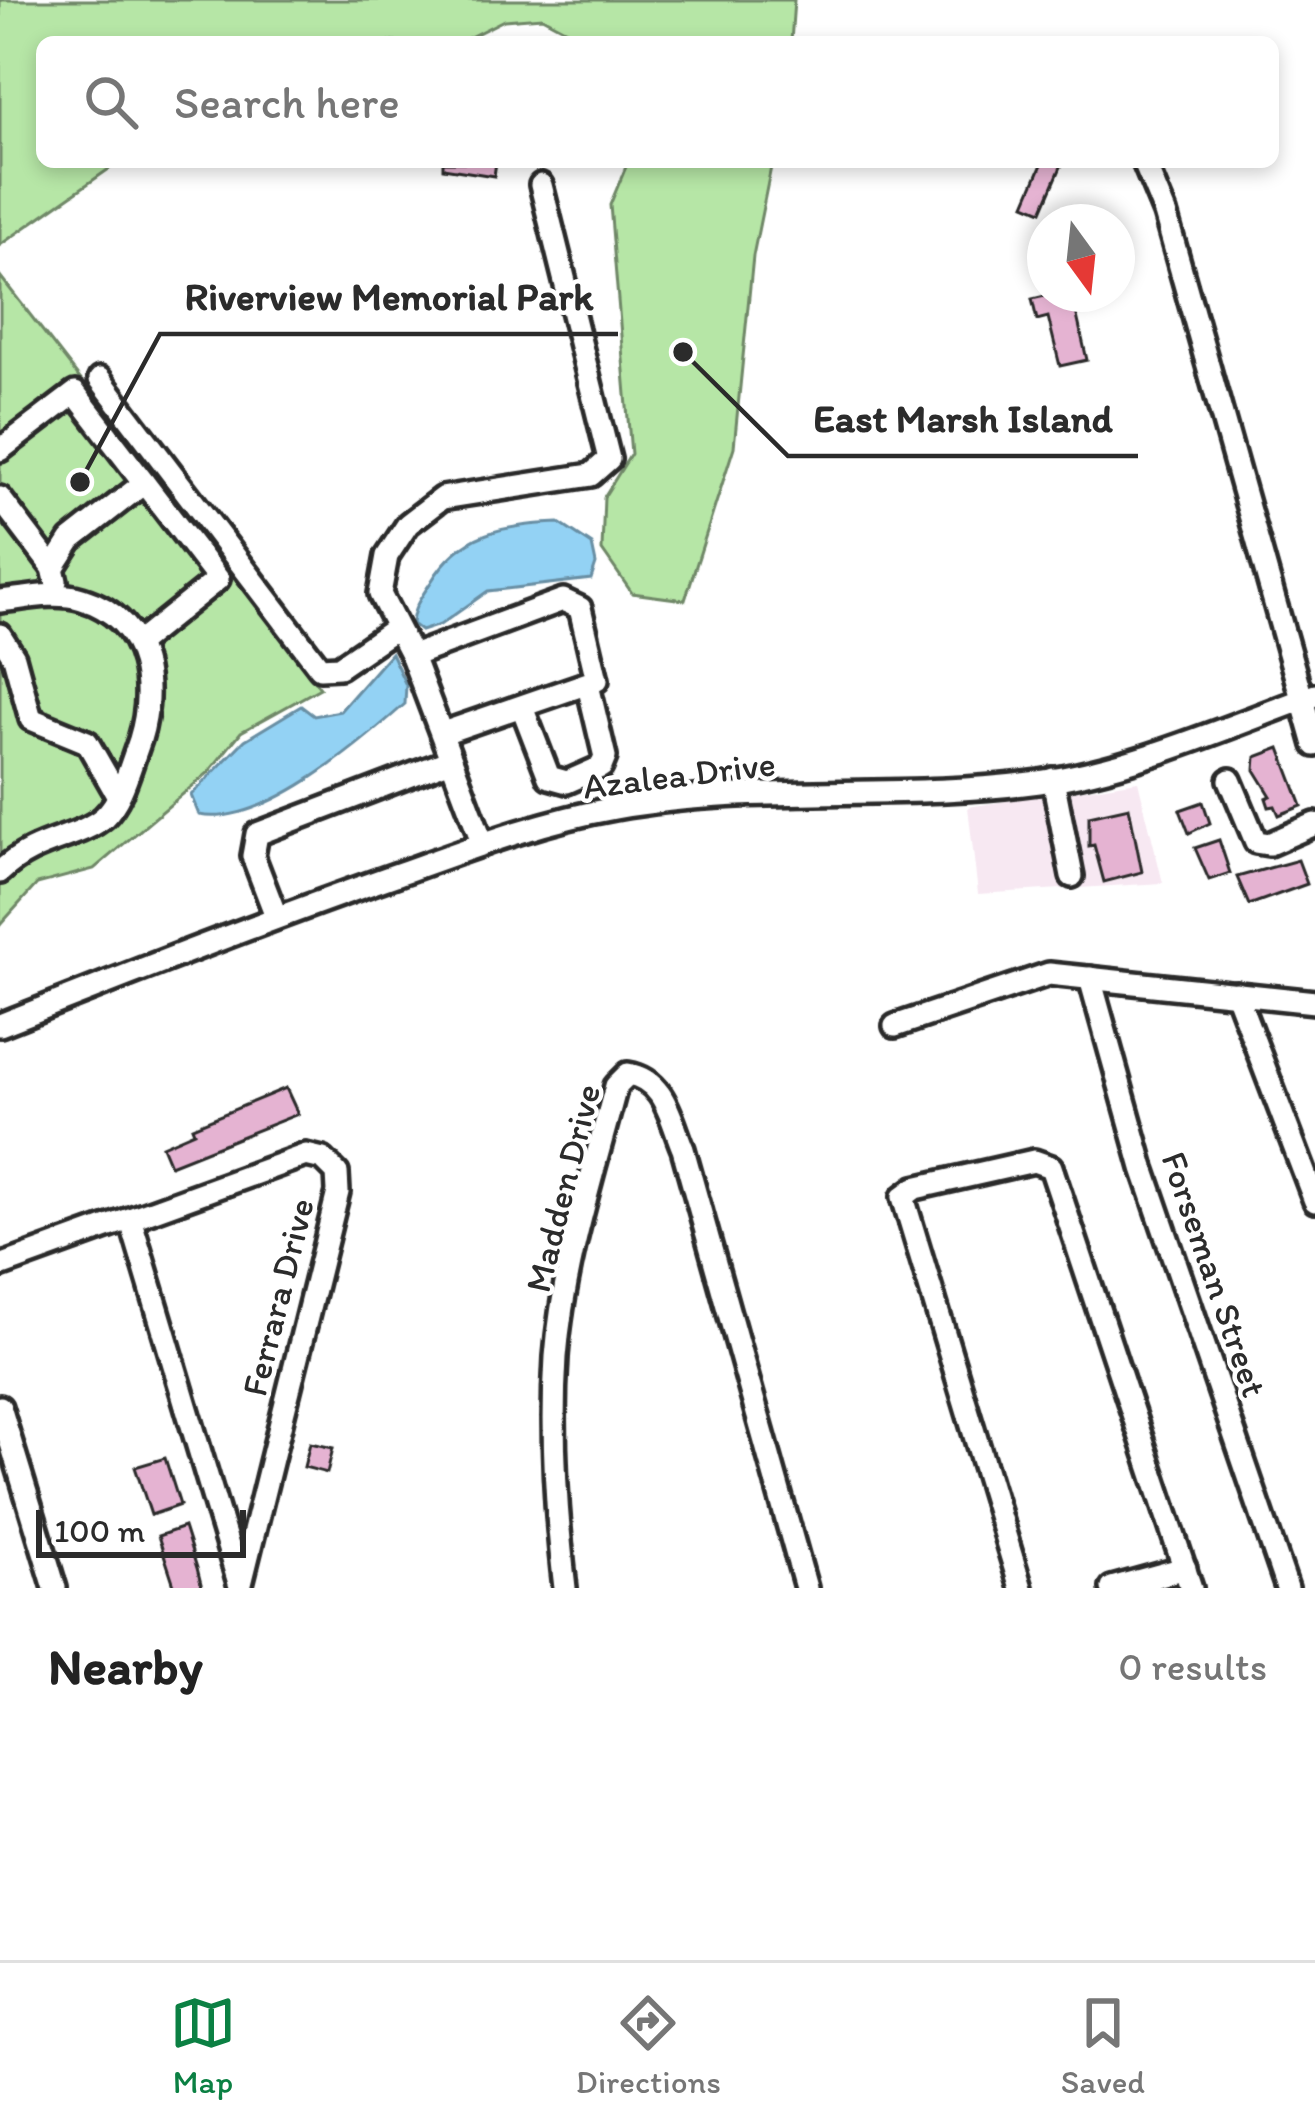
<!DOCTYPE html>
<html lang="en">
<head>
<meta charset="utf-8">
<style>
  :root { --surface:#fff; --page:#f2f2f2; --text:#222; --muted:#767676; --line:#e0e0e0; --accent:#0b8043 }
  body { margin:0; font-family:Itim,sans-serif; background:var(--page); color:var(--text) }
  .compass { position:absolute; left:1027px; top:204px; width:108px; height:108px; border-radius:50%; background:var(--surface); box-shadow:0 6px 18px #0003; rotate:165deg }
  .scale { position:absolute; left:36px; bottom:30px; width:210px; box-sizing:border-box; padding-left:12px; border:6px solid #2b2b2b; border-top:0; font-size:33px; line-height:42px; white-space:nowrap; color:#2b2b2b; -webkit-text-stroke:9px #fff; paint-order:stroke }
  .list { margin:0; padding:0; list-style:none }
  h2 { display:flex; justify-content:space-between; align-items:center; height:156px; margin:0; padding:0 48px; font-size:51px }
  h2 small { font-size:39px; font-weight:400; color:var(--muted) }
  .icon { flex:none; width:66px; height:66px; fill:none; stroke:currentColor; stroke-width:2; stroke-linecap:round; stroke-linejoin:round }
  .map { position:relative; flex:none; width:1315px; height:1588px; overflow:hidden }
  .search { position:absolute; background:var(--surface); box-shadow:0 6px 18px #0003; left:36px; right:36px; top:36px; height:132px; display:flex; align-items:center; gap:30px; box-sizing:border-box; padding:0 42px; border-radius:18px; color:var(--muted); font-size:45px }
  .sheet { height:372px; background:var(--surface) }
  nav { display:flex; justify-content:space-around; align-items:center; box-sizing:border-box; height:168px; border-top:3px solid var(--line); background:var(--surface); font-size:33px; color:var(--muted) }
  nav a { display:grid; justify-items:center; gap:6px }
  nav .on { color:var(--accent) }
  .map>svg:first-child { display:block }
  .built { fill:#f7e8f2 }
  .green { fill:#b6e6a6; stroke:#708868; stroke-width:3 }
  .water { fill:#93d2f4; stroke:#698fa4; stroke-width:3 }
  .building { fill:#e5b3d2; stroke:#2b2b2b; stroke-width:3 }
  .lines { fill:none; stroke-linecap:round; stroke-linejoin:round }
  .minor-casing { stroke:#2b2b2b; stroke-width:30 }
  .minor { stroke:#fff; stroke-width:21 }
  .labels { text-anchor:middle; stroke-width:9; stroke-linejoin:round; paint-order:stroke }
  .street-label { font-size:36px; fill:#2b2b2b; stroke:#fff }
  .leader { fill:none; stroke:#2b2b2b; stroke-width:4.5 }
  .callout-dot { fill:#2b2b2b; stroke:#fff; stroke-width:4.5 }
  .callout-label { font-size:39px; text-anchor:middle; font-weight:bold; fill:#2b2b2b; stroke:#fff; stroke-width:9; stroke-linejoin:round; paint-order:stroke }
</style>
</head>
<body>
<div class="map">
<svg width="1315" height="1588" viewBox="0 0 1315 1588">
  <rect width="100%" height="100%" fill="#fff"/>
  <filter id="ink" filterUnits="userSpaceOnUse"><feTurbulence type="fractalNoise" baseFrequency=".00833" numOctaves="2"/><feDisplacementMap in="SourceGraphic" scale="24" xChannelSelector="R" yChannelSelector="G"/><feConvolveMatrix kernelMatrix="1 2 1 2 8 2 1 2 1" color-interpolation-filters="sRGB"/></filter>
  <g filter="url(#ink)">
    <polygon class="built" points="1138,781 1163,883 978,894 968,807"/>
    <g class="green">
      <polygon points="0,0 794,0 791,42 589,42 542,17 504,20 460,42 42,42 42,162 119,162 0,245"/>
      <polygon points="628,162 772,162 753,256 734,447 685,600 632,593 602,550 604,497 631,454 610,205"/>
      <polygon points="0,276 320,688 241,732 208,773 94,869 37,884 0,925"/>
    </g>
    <g class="water">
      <path d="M559 523 592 545 596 564 591 579 488 591 440 625 421 631 412 624C413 607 422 596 431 582 461 532 504 525 559 523Z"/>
      <path d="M391 653 406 685 405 704C360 744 262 828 199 815L191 795 245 740 301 706 314 716 340 711Z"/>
    </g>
    <g class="building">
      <polygon points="443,162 496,162 494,176 443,168"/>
      <polygon points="1043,162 1063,162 1042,211 1025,204"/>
      <polygon points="1053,294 1072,294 1087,360 1060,366 1048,317 1037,320 1032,299"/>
      <polygon points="1280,748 1302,806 1279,815 1275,806 1269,807 1266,798 1271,796 1255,770 1256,757"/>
      <polygon points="1203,802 1210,823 1189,833 1180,810"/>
      <polygon points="1129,807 1142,872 1104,882 1094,845 1089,846 1089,816"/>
      <polygon points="1219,840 1230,873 1209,880 1195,848"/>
      <polygon points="1298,860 1307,884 1249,905 1237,877"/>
      <polygon points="286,1088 298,1114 170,1165 162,1146 194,1132 192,1127"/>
      <polygon points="310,1443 333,1448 327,1473 304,1467"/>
      <polygon points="165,1458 180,1505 151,1515 135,1467"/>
      <polygon points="184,1527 197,1568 202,1588 175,1588 158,1536"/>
    </g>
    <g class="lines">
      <defs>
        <g id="minor">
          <polyline points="1144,162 1165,213 1315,745"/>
          <polyline points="100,379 320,668 339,667 396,628"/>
          <polyline points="0,450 75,393 218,579 137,644"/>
          <polyline points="0,498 53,568 56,581"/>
          <polyline points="53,568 71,540 144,483"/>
          <path d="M0 601C27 598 56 591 82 599 151 620 158 694 136 751 128 773 121 801 104 817 79 839 35 838 0 872"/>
          <polyline points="0,635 14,657 31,719 87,742 118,796"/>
          <polyline points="412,656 563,600 580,608 597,680 443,733"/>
          <polyline points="522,707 549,777 567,782 601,767 605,757 588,685"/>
          <polyline points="1053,779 1072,876"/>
          <polyline points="1230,780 1256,842 1269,844 1315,824"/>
          <polyline points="483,844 412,656 380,594 387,556 408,524 442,498 591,475 609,459 541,185"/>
          <polyline points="276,916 253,856 257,834 451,760"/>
          <polyline points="1090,978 1143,1168 1287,1588"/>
          <polyline points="1236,993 1315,1201"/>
          <path d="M0 1025C132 973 264 921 398 874 468 849 541 821 615 808 755 783 898 801 1039 782 1136 768 1224 728 1315 695"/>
          <polyline points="895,1026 1049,974 1315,1002"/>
          <polyline points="131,1221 239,1583"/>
          <polyline points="0,1266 306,1155 323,1159 337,1173 338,1192 240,1588"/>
          <polyline points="0,1407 55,1588"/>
          <path d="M565 1588C556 1512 551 1434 556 1357 563 1266 593 1174 616 1086L628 1074C665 1080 670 1118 683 1149L806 1588"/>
          <polyline points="1021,1588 903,1197 915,1188 1034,1161 1051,1167 1191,1588"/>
          <polyline points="1112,1588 1185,1568"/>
        </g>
      </defs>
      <use href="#minor" class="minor-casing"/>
      <use href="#minor" class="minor"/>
    </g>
  </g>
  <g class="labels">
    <g class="street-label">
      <text transform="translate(679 774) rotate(-7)" y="13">Azalea Drive</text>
      <text transform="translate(562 1188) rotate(-76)" y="13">Madden Drive</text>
      <text transform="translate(1215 1274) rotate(71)" y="13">Forseman Street</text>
      <text transform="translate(277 1297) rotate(-76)" y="13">Ferrara Drive</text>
    </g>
  </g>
  <path class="leader" d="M80 482L160 334H618M683 352L788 456H1138"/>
  <g class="callout-dot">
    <circle cx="80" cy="482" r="12"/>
    <circle cx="683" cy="352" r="12"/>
  </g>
  <g class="callout-label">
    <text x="389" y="310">Riverview Memorial Park</text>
    <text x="963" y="432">East Marsh Island</text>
  </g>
</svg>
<svg class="compass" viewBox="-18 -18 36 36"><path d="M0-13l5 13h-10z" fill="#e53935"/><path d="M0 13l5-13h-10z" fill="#767676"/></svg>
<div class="scale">100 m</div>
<div class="search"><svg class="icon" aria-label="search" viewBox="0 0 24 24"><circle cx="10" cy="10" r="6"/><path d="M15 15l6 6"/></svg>Search here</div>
</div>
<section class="sheet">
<h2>Nearby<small>0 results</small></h2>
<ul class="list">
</ul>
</section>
<nav>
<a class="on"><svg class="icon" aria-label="map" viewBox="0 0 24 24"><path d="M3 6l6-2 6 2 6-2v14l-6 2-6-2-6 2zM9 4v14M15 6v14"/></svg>Map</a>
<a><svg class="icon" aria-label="directions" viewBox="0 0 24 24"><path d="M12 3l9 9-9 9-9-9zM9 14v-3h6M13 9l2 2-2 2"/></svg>Directions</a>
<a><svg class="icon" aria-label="saved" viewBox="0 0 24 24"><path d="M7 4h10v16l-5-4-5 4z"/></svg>Saved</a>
</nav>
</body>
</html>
